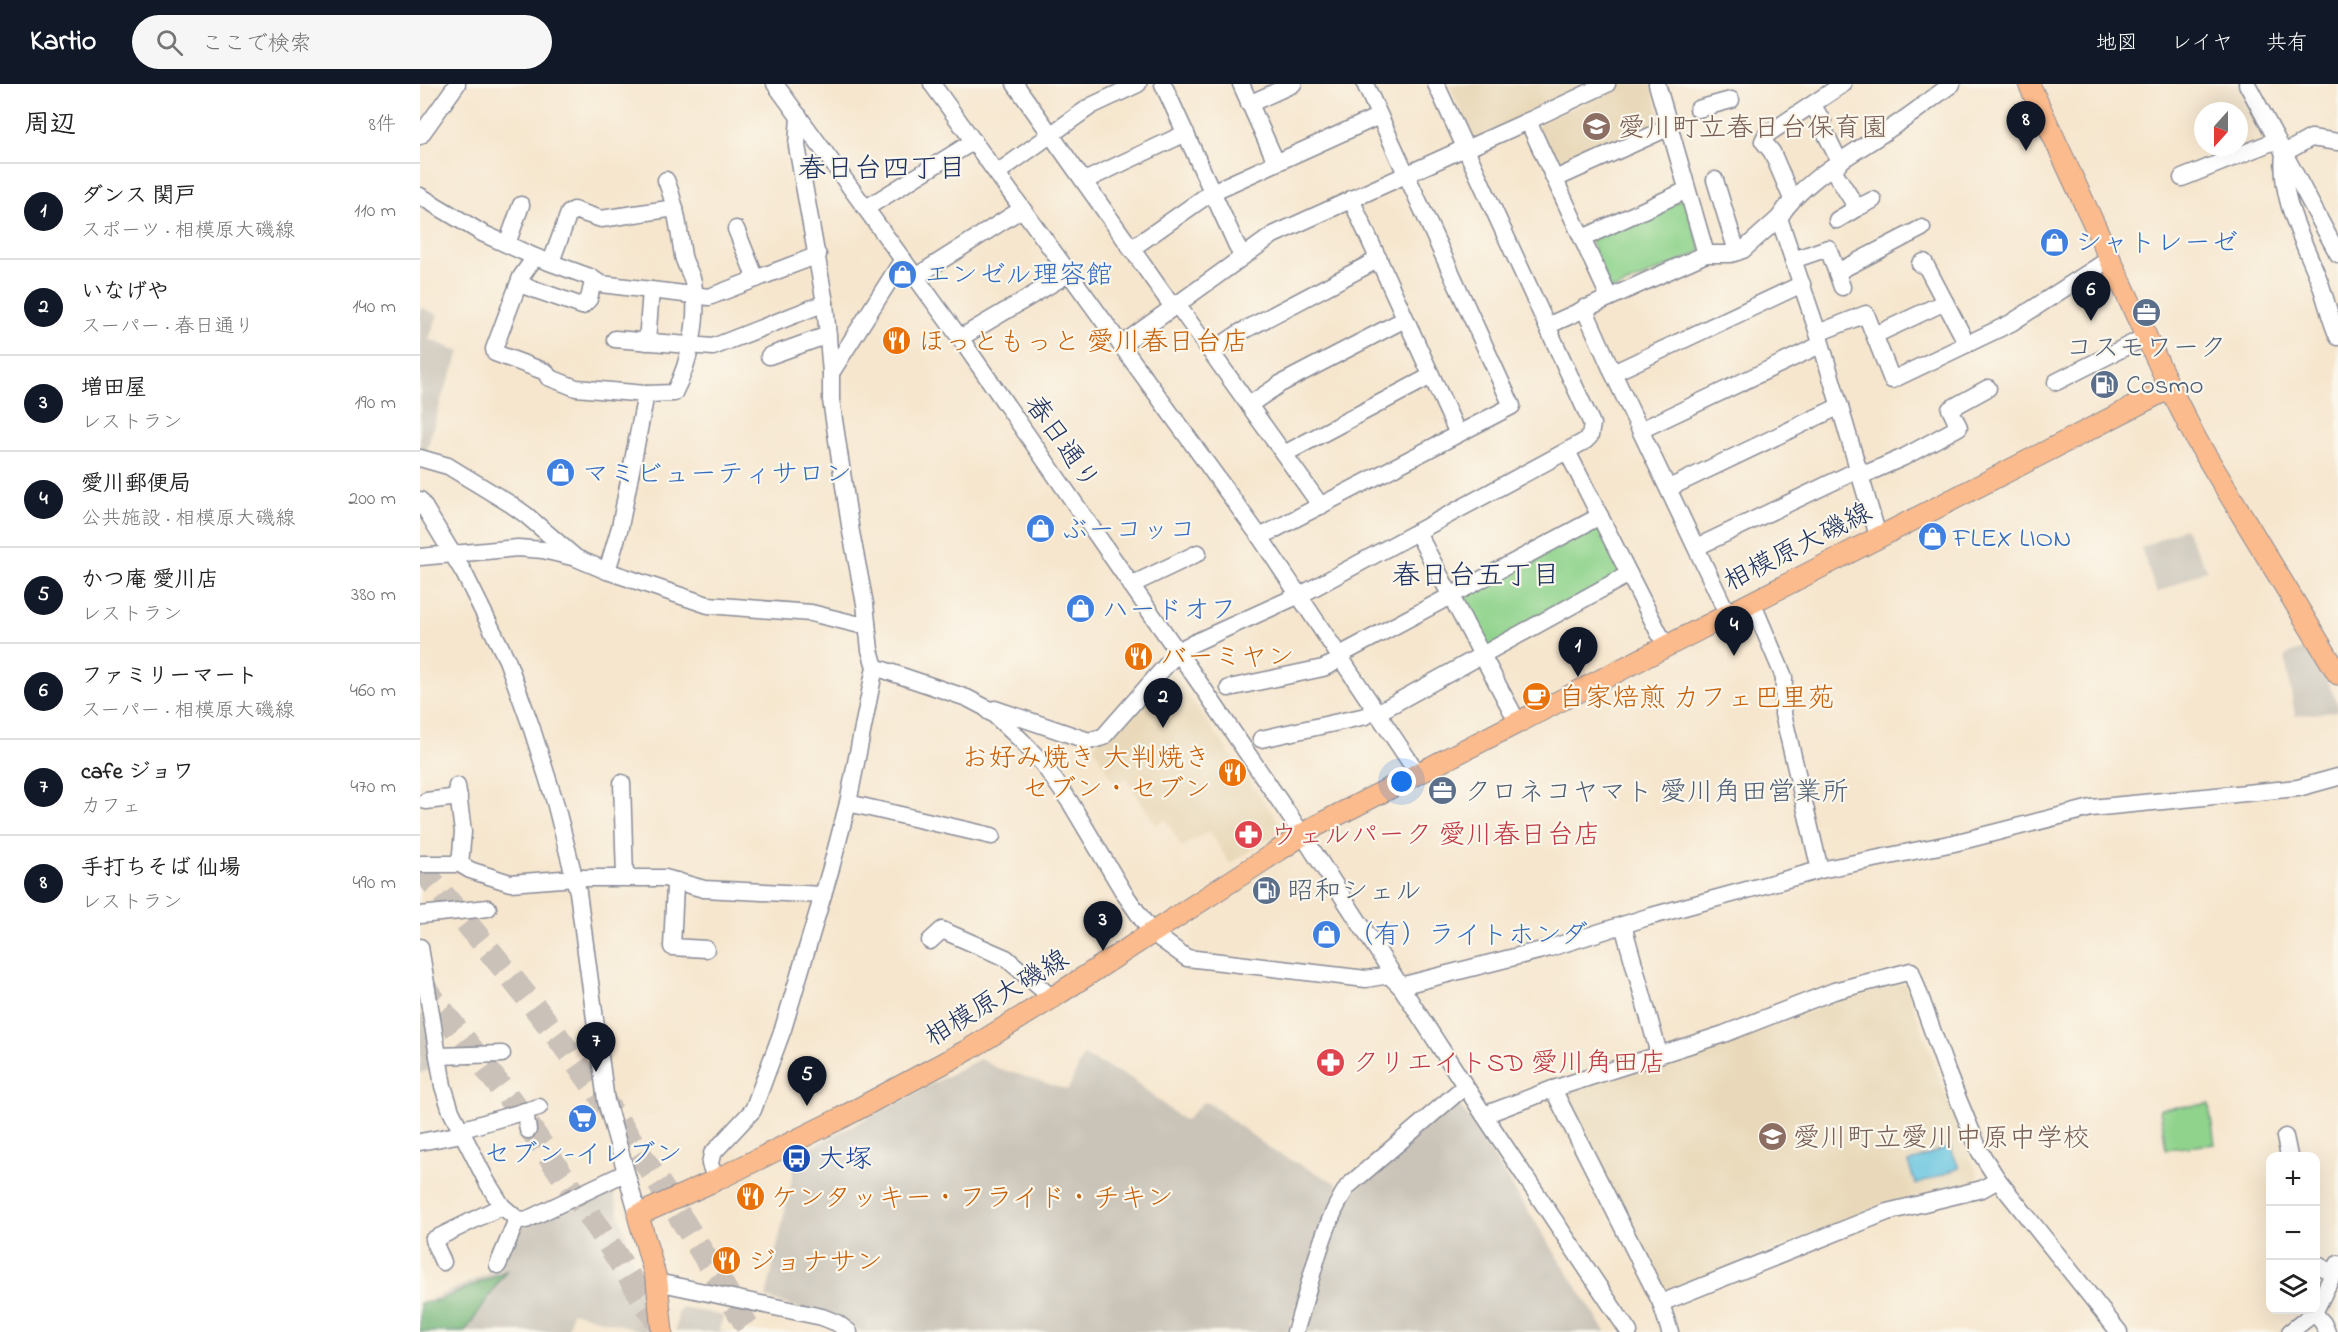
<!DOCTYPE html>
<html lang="ja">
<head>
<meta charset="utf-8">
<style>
  :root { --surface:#fff; --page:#f6f6f6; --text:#222; --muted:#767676; --line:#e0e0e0; --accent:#111827 }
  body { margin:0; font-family:"Indie Flower","Klee One",sans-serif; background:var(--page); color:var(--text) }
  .controls { position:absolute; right:18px; bottom:18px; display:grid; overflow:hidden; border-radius:12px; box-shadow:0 6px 24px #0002 }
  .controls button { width:54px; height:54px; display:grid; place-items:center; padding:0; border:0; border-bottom:2px solid var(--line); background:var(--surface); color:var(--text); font:30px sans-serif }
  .compass { position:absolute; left:1774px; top:18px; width:54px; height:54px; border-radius:50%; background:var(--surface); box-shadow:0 6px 24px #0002; rotate:201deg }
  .you { position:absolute; left:982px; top:698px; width:21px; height:21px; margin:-15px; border:4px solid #fff; border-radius:50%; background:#1a73e8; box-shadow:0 0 0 9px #1a73e833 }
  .badge { display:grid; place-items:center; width:39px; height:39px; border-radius:50%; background:var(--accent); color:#fff; font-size:20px; font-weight:700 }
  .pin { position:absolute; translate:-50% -50px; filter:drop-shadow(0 2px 3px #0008) }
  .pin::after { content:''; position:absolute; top:32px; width:21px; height:18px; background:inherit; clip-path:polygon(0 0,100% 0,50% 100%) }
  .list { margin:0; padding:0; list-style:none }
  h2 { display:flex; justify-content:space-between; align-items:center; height:78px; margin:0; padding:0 24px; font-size:26px }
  h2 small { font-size:20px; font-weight:400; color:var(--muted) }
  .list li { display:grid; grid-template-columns:39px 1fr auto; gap:18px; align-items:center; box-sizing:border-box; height:96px; padding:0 24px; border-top:2px solid var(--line) }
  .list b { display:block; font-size:22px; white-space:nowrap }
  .list p { margin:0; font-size:20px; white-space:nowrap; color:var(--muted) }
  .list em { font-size:20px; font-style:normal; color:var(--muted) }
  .icon { flex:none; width:33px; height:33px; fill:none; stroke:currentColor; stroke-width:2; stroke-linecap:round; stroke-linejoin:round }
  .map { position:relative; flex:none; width:1918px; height:1248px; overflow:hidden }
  header { display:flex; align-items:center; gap:36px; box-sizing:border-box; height:84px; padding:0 30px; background:var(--accent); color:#fff }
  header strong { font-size:28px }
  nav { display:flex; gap:33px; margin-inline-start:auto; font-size:21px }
  .search { width:420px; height:54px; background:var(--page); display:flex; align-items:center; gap:15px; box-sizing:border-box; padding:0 21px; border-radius:33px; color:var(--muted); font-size:22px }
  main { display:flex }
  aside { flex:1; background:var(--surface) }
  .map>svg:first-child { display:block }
  .built { fill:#e9d9ba }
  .industrial { fill:#c9c3b8 }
  .green { fill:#8fd38c; stroke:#558175; stroke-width:1.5 }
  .forest { fill:#73b578; stroke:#47726b; stroke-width:1.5 }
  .water { fill:#61c2df; stroke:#3e789e; stroke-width:1.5 }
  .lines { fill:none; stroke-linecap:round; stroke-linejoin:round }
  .highway-tunnel { stroke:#cac1b8; stroke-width:24; stroke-dasharray:24 12; stroke-linecap:butt }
  .minor-casing { stroke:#888a96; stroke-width:19 }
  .major-casing { stroke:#888a96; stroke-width:23 }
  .minor { stroke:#fff; stroke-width:16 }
  .major { stroke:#fbbb8c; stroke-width:21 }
  .labels { text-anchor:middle; stroke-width:4.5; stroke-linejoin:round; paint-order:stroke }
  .education-label { font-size:27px; fill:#785e54; stroke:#fbf7ec; text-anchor:start }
  .shop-label { font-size:27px; fill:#366cbe; stroke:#fbf7ec; text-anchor:start }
  .food-label { font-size:27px; fill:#c56008; stroke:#fbf7ec; text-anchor:start }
  .service-label { font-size:27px; fill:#4e5e75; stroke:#fbf7ec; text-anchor:start }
  .street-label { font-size:27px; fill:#1b2f5e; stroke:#fbf7ec }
  .health-label { font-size:27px; fill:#be3a42; stroke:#fbf7ec; text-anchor:start }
  .transit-label { font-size:27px; fill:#164399; stroke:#fbf7ec; text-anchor:start }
  .neighbourhood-label { font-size:28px; fill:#1b2f5e; stroke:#fbf7ec }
</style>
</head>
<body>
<header>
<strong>Kartio</strong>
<div class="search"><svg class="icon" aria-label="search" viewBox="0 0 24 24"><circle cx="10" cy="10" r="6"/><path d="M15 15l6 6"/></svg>ここで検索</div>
<nav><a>地図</a><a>レイヤ</a><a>共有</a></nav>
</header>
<main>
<aside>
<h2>周辺<small>8件</small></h2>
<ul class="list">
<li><span class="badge">1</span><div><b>ダンス 関戸</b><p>スポーツ · 相模原大磯線</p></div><em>110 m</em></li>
<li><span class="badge">2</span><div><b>いなげや</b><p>スーパー · 春日通り</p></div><em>140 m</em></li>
<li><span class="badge">3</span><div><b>増田屋</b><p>レストラン</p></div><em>190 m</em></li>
<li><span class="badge">4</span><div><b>愛川郵便局</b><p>公共施設 · 相模原大磯線</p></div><em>200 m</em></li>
<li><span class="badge">5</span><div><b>かつ庵 愛川店</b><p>レストラン</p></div><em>380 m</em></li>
<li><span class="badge">6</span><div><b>ファミリーマート</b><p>スーパー · 相模原大磯線</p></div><em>460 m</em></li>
<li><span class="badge">7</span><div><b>cafe ジョワ</b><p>カフェ</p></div><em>470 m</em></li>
<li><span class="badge">8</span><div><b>手打ちそば 仙場</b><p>レストラン</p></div><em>490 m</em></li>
</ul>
</aside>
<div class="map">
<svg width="1918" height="1248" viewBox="0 0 1918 1248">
  <rect width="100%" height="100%" fill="#fbf7ec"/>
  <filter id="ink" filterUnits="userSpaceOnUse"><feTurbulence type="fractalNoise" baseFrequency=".0167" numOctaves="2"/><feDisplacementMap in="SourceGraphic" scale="12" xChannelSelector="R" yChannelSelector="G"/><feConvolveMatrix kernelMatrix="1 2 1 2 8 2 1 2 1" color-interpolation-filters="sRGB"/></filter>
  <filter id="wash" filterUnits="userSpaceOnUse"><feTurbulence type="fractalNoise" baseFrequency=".008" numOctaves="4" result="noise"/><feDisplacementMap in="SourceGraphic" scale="24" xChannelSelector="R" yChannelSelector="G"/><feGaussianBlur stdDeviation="1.35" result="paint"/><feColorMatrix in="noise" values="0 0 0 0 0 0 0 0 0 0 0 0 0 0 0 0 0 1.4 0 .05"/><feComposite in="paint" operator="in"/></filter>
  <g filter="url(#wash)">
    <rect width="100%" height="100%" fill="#f6e6ce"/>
    <g class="built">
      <polygon points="1029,0 1174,0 1054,56"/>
      <polygon points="1205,0 1231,0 1241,37 1239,42 1141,87 1136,85 1118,44 1120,39"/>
      <polygon points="751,587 859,739 856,750 810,780 789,747 762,763 746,736 736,741 706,694 695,700 673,662"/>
      <polygon points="1482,899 1486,901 1521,998 1558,1092 1554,1099 1462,1120 1369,1160 1246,1209 1240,1206 1144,1010 1323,954 1410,919"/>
      <polygon points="1918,1196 1918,1248 1912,1248 1906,1225"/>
    </g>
    <g class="industrial">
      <polygon points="0,223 18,231 9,255 40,268 23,310 5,372 0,371"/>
      <polygon points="1764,444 1787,485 1737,509 1721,464"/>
      <polygon points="1888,563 1891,565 1918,620 1918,627 1875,632 1865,572"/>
      <polygon points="7,929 16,984 0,989 0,931"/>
      <polygon points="663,971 712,995 760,1034 766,1036 781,1020 785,1018 793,1022 853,1067 916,1099 919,1107 868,1248 441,1248 431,1241 346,1214 375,1080 367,1076 560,975 577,984 648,1006"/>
      <polygon points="1036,1015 1186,1248 879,1248 926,1115"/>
      <polygon points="191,1101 223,1212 226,1248 152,1228 148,1248 0,1248 0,1220 80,1184 96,1143"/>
      <polygon points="262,1223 303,1232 299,1246 309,1248 256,1248 258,1228"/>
    </g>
    <g class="green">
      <polygon points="1265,114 1281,168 1191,207 1170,156"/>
      <polygon points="1177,439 1203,489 1067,566 1038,512"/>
      <polygon points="1789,1020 1795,1060 1746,1065 1740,1025"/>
    </g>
    <polygon class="forest" points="86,1187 45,1248 0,1248 0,1219 20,1216"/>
    <polygon class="water" points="1530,1062 1539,1084 1496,1101 1488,1079"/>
  </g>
  <g filter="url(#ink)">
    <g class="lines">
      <g class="highway-tunnel">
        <path d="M0 783C53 847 107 910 156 978 220 1064 275 1157 331 1248"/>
        <polyline points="0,898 95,1022 183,1151 244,1248"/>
      </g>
      <defs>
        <g id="minor">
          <polyline points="355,0 540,254 787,610 882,750 1064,1031 1209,1248"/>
          <polyline points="512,0 840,453 998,690"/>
          <polyline points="595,0 752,222"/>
          <polyline points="743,0 822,173"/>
          <polyline points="821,0 856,78"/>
          <polyline points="1187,0 1108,37 1189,213"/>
          <polyline points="1827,0 1918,170"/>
          <polyline points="829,20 873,0"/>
          <polyline points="1393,22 1403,38 1402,42 1420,79"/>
          <polyline points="1278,25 1311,16"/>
          <polyline points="0,52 37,0"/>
          <path d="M1918 58 1891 54 1864 69C1859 114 1883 155 1899 196 1906 215 1910 235 1918 253"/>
          <polyline points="1046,65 1108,37"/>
          <polyline points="1412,84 1437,124 1417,136"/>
          <polyline points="577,89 671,22 718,0"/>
          <polyline points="1762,94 1857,56"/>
          <polyline points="1135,95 1250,43"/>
          <polyline points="1295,96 1317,168"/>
          <polyline points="664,97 766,49"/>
          <polyline points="0,112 62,149 115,173 170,193 181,200 289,213 398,171"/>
          <polyline points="931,115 1038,350"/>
          <polyline points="1372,115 1352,68 1343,57 1346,51 1423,0"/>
          <polyline points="446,124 554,57"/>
          <polyline points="1437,124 1453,116"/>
          <path d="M1359 134C1383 95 1434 70 1471 44 1493 30 1511 15 1532 0"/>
          <polyline points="316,145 336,195"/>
          <polyline points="1163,154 1267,106"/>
          <polyline points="87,160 101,121"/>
          <polyline points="711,165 792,108 959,32"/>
          <polyline points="1286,170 1311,170 1323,166 1359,134 1398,249 1458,452"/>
          <polyline points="115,173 101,193 74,265 75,269 126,288 128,293 156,304 226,310"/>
          <polyline points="1373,176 1408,164 1422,203"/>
          <polyline points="131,178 149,129 154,126 181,135 255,124"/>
          <polyline points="1500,180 1504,178 1525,218"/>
          <polyline points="1417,188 1502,144"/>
          <polyline points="495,193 602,125"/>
          <polyline points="99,200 162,222 169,215 173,197"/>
          <polyline points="756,219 901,422"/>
          <polyline points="1164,224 1193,289"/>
          <polyline points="1127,242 1286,170 1237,0"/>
          <polyline points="1398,249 1446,230 1472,296 1591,239 1691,174"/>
          <polyline points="1455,251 1525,218 1547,260"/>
          <polyline points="540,254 648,190"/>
          <polyline points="195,255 293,263 405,219"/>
          <polyline points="227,258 231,206"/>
          <polyline points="701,261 853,151 1045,64"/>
          <polyline points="791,268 821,248 959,175"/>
          <polyline points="349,272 408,251"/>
          <polyline points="411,289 483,175"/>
          <polyline points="1636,298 1727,252"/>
          <polyline points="829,321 860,300 985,235"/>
          <polyline points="1221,346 1400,261"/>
          <polyline points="864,370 1011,292"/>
          <path d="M0 374 28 382 92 421 106 431 156 474 187 487 200 443 226 310 254 309C270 278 280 233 273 198 271 189 265 181 263 172 259 146 256 121 246 96"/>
          <polyline points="1441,392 1484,373 1539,343 1530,325 1568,304"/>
          <polyline points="1249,404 1420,322"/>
          <polyline points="0,416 44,489 87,576 111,642 135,718 158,808 186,1017 218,1131"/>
          <polyline points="997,448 1098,639"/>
          <polyline points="840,453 1092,322 945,0"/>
          <polyline points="1277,463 1440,385"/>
          <polyline points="0,473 98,464 123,466 152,473"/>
          <polyline points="187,487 288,521 391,529 436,540 447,540"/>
          <polyline points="1209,490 1246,563"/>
          <polyline points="711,501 778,469"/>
          <polyline points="1308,531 1193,289 1382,200"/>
          <polyline points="920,571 1180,432"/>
          <polyline points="455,583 547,614 568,625 602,657 623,680 650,718 704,809 731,848 767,874 946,895 969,891 980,902 1130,864 1228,833 1400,786 1363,630 1364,593 1332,518"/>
          <polyline points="809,604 903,584 912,580"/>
          <polyline points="569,628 575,625 669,657 683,653 749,578 765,563 886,508 1165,357 1170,352 1172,340 1016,0"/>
          <polyline points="957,629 1209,490 1147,367"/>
          <polyline points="841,655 946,632"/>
          <polyline points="202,699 205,793"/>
          <polyline points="37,702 43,748 40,780"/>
          <polyline points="6,717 39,713"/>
          <polyline points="428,719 572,752"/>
          <polyline points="0,780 40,780 50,786 90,799 155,794 245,794 284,805 403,811"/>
          <polyline points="1400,786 1534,759 1671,724 1878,704 1918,693"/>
          <polyline points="257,797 255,802 252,863 286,865"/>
          <polyline points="0,831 68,824"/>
          <polyline points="1203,841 1239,970"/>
          <polyline points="510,857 522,846 586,874 632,914"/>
          <polyline points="0,863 23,1002 31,1027 67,1098 82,1122 97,1135 106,1136 205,1089"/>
          <polyline points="18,972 82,970"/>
          <polyline points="1133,1005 1241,1219"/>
          <polyline points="105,1027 108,1046"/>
          <polyline points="1064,1031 1133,1005 1304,950 1414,907 1491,887 1529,993 1560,1068 1578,1096 1699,1248"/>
          <polyline points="40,1046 119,1023"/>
          <polyline points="1865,1053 1869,1072"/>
          <polyline points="0,1058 42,1050"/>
          <polyline points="296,1096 290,1080 292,1070 333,1026 363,945 411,784 428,719 455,583 450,566 445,520 431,448 411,316 411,289 405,219 377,62 379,32"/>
          <polyline points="23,1178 13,1156 82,1122"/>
          <polyline points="1896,1180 1912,1189"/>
          <polyline points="78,1181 97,1135"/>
          <polyline points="237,1198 402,1233 417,1239 429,1248"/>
          <polyline points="1894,1229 1903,1239 1907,1248"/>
          <path d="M875 1248C891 1201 900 1144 928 1102L1045 1002"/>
          <polyline points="1250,1248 1241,1219 1467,1128 1562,1105 1578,1096"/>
          <polyline points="1870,1248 1894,1229 1918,1180"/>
        </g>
        <g id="major">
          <polyline points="1609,0 1750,304 1777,357 1918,590"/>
          <polyline points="242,1248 237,1198 218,1131 296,1096 421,1034 548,966 632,914 896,742 1750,304"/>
        </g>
      </defs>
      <use href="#minor" class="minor-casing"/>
      <use href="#major" class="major-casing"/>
      <use href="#minor" class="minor"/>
      <use href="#major" class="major"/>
    </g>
  </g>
  <defs>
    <symbol id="school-disc" viewBox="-11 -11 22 22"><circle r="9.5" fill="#8d6e63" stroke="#fbf7ec"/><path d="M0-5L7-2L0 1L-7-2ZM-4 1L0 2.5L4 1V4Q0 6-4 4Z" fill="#fff"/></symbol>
    <symbol id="shop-disc" viewBox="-11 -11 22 22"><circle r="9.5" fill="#3f7fe0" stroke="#fbf7ec"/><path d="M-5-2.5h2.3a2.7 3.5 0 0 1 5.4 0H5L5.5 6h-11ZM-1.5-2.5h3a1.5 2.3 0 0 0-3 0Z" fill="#fff"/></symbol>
    <symbol id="office-disc" viewBox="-11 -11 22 22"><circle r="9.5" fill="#5c6f8a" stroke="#fbf7ec"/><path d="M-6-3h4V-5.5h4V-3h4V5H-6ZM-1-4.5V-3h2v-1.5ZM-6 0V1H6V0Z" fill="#fff"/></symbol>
    <symbol id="restaurant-disc" viewBox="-11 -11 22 22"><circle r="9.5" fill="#e8710a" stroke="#fbf7ec"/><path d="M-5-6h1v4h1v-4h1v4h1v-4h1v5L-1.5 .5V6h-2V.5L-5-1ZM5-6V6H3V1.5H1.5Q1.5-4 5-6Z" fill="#fff"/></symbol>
    <symbol id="fuel-disc" viewBox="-11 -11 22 22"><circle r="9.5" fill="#5c6f8a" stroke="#fbf7ec"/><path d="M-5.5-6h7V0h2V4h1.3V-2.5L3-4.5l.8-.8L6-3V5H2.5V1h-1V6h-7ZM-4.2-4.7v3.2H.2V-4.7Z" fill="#fff"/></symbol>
    <symbol id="cafe-disc" viewBox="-11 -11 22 22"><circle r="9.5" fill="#e8710a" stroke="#fbf7ec"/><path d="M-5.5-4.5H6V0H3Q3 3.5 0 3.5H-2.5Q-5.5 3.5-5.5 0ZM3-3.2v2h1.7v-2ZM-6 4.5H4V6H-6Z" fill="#fff"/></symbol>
    <symbol id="pharmacy-disc" viewBox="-11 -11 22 22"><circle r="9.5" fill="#e0444e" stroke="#fbf7ec"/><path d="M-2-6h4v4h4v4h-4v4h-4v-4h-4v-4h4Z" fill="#fff"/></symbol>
    <symbol id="supermarket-disc" viewBox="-11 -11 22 22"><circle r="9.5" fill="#3f7fe0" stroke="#fbf7ec"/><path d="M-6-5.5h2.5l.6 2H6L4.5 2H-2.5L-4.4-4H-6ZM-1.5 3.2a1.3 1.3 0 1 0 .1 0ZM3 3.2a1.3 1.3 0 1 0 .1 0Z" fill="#fff"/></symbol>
    <symbol id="bus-disc" viewBox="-11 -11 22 22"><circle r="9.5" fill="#1a4fb4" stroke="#fbf7ec"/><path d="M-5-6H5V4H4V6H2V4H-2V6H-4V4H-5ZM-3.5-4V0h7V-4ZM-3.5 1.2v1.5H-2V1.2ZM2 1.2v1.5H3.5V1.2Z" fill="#fff"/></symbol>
  </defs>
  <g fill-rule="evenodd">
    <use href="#school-disc" x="1160" y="26" width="33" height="33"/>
    <use href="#shop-disc" x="1618" y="142" width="33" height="33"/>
    <use href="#shop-disc" x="466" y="174" width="33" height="33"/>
    <use href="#office-disc" x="1710" y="212" width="33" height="33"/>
    <use href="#restaurant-disc" x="460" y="240" width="33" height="33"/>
    <use href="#fuel-disc" x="1668" y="284" width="33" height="33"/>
    <use href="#shop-disc" x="124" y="372" width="33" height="33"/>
    <use href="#shop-disc" x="604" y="428" width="33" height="33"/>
    <use href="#shop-disc" x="1496" y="436" width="33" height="33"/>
    <use href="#shop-disc" x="644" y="508" width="33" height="33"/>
    <use href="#restaurant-disc" x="702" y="556" width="33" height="33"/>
    <use href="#cafe-disc" x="1100" y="596" width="33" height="33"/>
    <use href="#restaurant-disc" x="796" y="672" width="33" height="33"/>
    <use href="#office-disc" x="1006" y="690" width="33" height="33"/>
    <use href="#pharmacy-disc" x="812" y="734" width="33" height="33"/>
    <use href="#fuel-disc" x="830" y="790" width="33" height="33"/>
    <use href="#shop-disc" x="890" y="834" width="33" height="33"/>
    <use href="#pharmacy-disc" x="894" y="962" width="33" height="33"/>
    <use href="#supermarket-disc" x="146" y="1018" width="33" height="33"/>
    <use href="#school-disc" x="1336" y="1036" width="33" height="33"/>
    <use href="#bus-disc" x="360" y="1058" width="33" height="33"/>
    <use href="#restaurant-disc" x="314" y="1096" width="33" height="33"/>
    <use href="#restaurant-disc" x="290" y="1160" width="33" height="33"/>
  </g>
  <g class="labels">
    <g class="education-label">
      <text x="1198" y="52">愛川町立春日台保育園</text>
      <text x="1373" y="1062">愛川町立愛川中原中学校</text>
    </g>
    <g class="shop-label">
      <text x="1655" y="167">シャトレーゼ</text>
      <text x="504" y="199">エンゼル理容館</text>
      <text x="162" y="398">マミビューティサロン</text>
      <text x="641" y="454">ぶーコッコ</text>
      <text x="1533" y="462">FLEX LION</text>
      <text x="682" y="534">ハードオフ</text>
      <text x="927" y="859">（有）ライトホンダ</text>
      <text x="163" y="1078" text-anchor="middle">セブン-イレブン</text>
    </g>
    <g class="food-label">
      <text x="498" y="266">ほっともっと 愛川春日台店</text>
      <text x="740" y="581">バーミヤン</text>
      <text x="1138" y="622">自家焙煎 カフェ巴里苑</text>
      <text x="791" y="682" text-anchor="end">お好み焼き 大判焼き<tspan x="791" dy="31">セブン・セブン</tspan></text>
      <text x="351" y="1122">ケンタッキー・フライド・チキン</text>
      <text x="328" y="1186">ジョナサン</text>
    </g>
    <g class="service-label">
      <text x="1726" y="272" text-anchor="middle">コスモワーク</text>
      <text x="1706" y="309">Cosmo</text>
      <text x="1044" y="716">クロネコヤマト 愛川角田営業所</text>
      <text x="867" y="815">昭和シェル</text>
    </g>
    <g class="street-label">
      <text transform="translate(643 358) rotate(55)" y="9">春日通り</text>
      <text transform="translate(1377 462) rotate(-27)" y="9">相模原大磯線</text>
      <text transform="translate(576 913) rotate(-31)" y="9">相模原大磯線</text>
    </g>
    <g class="health-label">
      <text x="850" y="759">ウェルパーク 愛川春日台店</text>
      <text x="932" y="987">クリエイトSD 愛川角田店</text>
    </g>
    <g class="transit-label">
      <text x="398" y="1083">大塚</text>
    </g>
    <g class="neighbourhood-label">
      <text x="462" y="93">春日台四丁目</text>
      <text x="1056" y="500">春日台五丁目</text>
    </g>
  </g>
</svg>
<div class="controls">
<button>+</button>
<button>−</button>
<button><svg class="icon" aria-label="layers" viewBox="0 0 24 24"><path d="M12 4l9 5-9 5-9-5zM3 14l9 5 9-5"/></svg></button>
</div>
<svg class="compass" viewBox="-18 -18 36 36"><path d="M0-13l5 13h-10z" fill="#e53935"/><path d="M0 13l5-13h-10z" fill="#767676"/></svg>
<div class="you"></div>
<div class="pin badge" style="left:1158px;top:593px">1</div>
<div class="pin badge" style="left:743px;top:644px">2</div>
<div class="pin badge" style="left:683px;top:867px">3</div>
<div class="pin badge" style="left:1314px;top:572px">4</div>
<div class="pin badge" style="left:387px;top:1022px">5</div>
<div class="pin badge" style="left:1671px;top:237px">6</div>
<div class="pin badge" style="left:176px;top:988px">7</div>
<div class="pin badge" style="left:1606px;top:67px">8</div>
</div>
</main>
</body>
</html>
